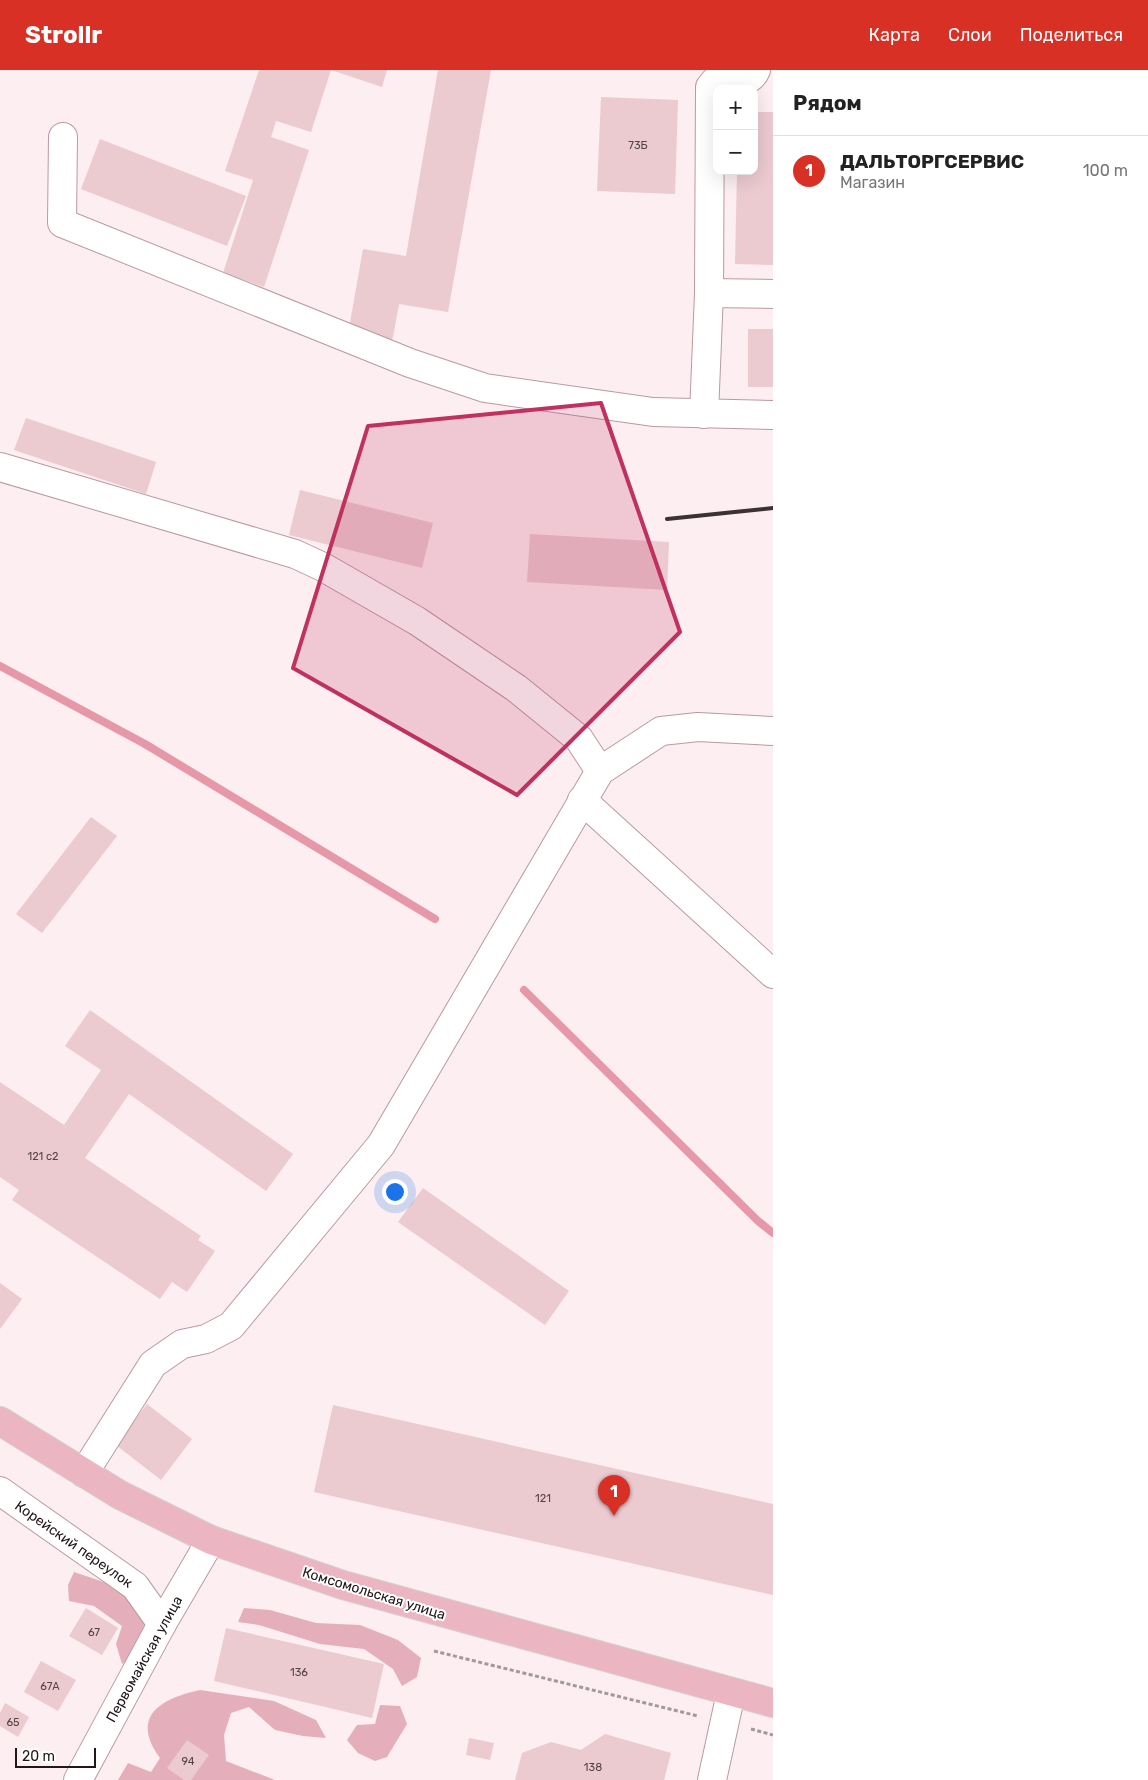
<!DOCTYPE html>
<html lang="ru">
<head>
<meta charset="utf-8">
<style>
  :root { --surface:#fff; --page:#f6f6f6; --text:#222; --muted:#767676; --line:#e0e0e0; --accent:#d93025 }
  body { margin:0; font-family:Rubik,sans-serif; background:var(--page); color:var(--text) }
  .controls { position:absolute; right:15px; top:15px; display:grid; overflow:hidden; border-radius:10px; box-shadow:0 5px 20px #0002 }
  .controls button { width:45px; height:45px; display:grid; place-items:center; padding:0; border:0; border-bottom:1px solid var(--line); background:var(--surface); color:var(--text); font:25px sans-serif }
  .scale { position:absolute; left:15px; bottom:12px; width:81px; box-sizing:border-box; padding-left:5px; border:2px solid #211618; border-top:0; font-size:14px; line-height:18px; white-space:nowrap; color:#211618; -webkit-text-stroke:4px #fff; paint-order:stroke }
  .you { position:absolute; left:394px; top:1121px; width:18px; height:18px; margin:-12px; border:4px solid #fff; border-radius:50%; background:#1a73e8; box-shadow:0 0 0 8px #1a73e833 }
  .badge { display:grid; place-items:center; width:32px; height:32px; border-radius:50%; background:var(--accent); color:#fff; font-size:16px; font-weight:700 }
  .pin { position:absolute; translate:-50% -41px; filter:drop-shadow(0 1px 2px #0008) }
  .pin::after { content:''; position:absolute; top:26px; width:18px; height:15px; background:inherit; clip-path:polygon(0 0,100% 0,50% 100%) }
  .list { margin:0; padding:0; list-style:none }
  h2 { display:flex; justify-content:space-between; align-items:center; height:65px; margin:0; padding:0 20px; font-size:21px }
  h2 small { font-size:16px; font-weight:400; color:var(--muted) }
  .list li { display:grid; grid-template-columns:32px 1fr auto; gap:15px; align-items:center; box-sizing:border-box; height:70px; padding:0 20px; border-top:1px solid var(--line) }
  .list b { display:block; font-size:19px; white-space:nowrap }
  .list p { margin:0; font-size:16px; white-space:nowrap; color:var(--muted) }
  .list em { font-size:16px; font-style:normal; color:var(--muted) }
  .map { position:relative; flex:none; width:773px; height:1710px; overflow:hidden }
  header { display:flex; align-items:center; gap:30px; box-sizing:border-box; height:70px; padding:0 25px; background:var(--accent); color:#fff }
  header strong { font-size:24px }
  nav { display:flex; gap:28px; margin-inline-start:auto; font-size:18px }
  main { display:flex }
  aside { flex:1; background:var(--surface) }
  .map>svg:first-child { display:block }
  .green { fill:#e4afba }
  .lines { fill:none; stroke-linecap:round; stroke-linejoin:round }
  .stream { stroke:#e697a8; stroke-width:8 }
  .building { fill:#ebcad0 }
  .minor-casing { stroke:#ba9aa0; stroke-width:30 }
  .major-casing { stroke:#d3d0d1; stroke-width:30 }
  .path { stroke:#a4989a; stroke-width:3; stroke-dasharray:4 2.5; stroke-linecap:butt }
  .minor { stroke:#fff; stroke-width:28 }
  .major { stroke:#ebb6c2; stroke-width:28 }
  .rail { stroke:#3c3133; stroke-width:4 }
  .marked { fill:#bf3161; fill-opacity:0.2; stroke:#bf3161; stroke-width:4; stroke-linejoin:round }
  .labels { text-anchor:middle; stroke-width:4; stroke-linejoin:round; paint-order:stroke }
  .number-label { font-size:11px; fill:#544346 }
  .street-label { font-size:14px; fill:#211618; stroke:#fff }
</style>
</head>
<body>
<header>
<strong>Strollr</strong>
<nav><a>Карта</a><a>Слои</a><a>Поделиться</a></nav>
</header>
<main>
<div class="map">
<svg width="773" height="1710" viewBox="0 0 773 1710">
  <rect width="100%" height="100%" fill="#fceef1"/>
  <g class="green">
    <path d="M74 1502C100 1511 142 1520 144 1553 144 1564 138 1577 136 1587L122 1594 116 1574 122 1556 94 1536 69 1531 68 1515Z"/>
    <polygon points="244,1538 270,1540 316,1553 360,1555 398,1570 421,1588 417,1607 402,1616 393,1599 364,1579 320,1574 259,1555 238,1552"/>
    <path d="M200 1620 274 1631 316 1650 326 1668 303 1666 275 1660 249 1637 231 1643 224 1665 226 1691 275 1710H118L128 1693 151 1702 160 1688C129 1646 162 1628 200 1620Z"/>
    <polygon points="380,1635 400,1636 407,1654 387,1687 375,1691 358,1683 347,1670 357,1655 375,1654"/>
  </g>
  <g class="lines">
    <g class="stream">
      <polyline points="0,596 145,674 435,849"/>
      <polyline points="524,920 758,1151 773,1163"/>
    </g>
  </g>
  <g class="building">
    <polygon points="259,0 331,0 311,62 276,51 271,67 309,80 264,217 223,203 253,110 225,101"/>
    <polygon points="331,0 387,0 382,17"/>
    <polygon points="438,0 491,0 448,242 399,234 392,272 348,264 363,179 406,186"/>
    <polygon points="601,27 678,30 675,124 597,121"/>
    <polygon points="754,42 773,42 773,195 735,194 737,101 754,101"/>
    <polygon points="100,69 246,126 227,176 81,119"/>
    <rect x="748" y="259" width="25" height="58"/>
    <polygon points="26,348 156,392 146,424 14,380"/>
    <polygon points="300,420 433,453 422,498 289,465"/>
    <polygon points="530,464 669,472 667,520 527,512"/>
    <polygon points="91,747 117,766 42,863 16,844"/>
    <polygon points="90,940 293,1084 266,1121 129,1024 85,1088 201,1166 198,1170 215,1181 187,1222 172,1212 160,1229 12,1130 19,1120 0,1107 0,1012 64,1055 101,1000 65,976"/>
    <polygon points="423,1118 569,1221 545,1255 398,1152"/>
    <polygon points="0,1213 22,1229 0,1259"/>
    <polygon points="147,1334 192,1369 161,1410 116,1375"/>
    <polygon points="333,1335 773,1434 773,1525 314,1422"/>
    <polygon points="86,1538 118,1558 102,1585 69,1566"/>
    <polygon points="226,1558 384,1594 372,1648 214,1611"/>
    <polygon points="41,1591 76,1610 58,1641 24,1622"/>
    <polygon points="5,1633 29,1647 18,1667 0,1656 0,1643"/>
    <polygon points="605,1664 671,1683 664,1710 515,1710 522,1683 551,1672 581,1680"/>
    <polygon points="469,1668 494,1673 490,1690 466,1685"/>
    <polygon points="187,1670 209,1685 191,1710 184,1710 167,1698"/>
  </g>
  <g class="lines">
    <defs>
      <g id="minor">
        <polyline points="63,67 62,153 410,293 485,318 653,342 773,345"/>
        <path d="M709 223 710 17 714 12C728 9 749 17 756 0"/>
        <polyline points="704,344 709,223 773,224"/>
        <polyline points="0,397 295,484 323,497 417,551 516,618 579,669 600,701"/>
        <polyline points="582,730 773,904"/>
        <polyline points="84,1403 153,1294 182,1274 206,1269 231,1256 381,1075 600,701 661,661 698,657 773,661"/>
        <polyline points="0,1421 135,1516 162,1554"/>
        <polyline points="78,1710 162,1554 211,1470"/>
        <polyline points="712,1710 731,1623"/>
      </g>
      <polyline id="major" points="0,1351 120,1425 211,1470 343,1515 773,1633"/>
    </defs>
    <use href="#minor" class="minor-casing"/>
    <use href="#major" class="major-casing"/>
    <g class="path">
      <polyline points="434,1581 698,1646"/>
      <polyline points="751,1659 773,1665"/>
    </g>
    <use href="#minor" class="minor"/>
    <use href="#major" class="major"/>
    <polyline class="rail" points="667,449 773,438"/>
  </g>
  <path class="marked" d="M601 333 680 562 517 725 293 598 368 356Z"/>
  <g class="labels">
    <g class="number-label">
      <text x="638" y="79">73Б</text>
      <text x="43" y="1090">121 с2</text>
      <text x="543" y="1432">121</text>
      <text x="94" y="1566">67</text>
      <text x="299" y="1606">136</text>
      <text x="50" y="1620">67А</text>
      <text x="13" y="1656">65</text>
      <text x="188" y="1695">94</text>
      <text x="593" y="1701">138</text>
    </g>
    <g class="street-label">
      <text transform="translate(74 1474) rotate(35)" y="5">Корейский переулок</text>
      <text transform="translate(374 1523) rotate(17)" y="5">Комсомольская улица</text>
      <text transform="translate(144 1589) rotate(-61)" y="5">Первомайская улица</text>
    </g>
  </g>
</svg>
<div class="controls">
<button>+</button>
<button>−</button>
</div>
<div class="scale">20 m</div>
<div class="you"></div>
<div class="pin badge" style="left:614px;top:1446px">1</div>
</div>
<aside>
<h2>Рядом<small></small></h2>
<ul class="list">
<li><span class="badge">1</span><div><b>ДАЛЬТОРГСЕРВИС</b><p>Магазин</p></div><em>100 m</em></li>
</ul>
</aside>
</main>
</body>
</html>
